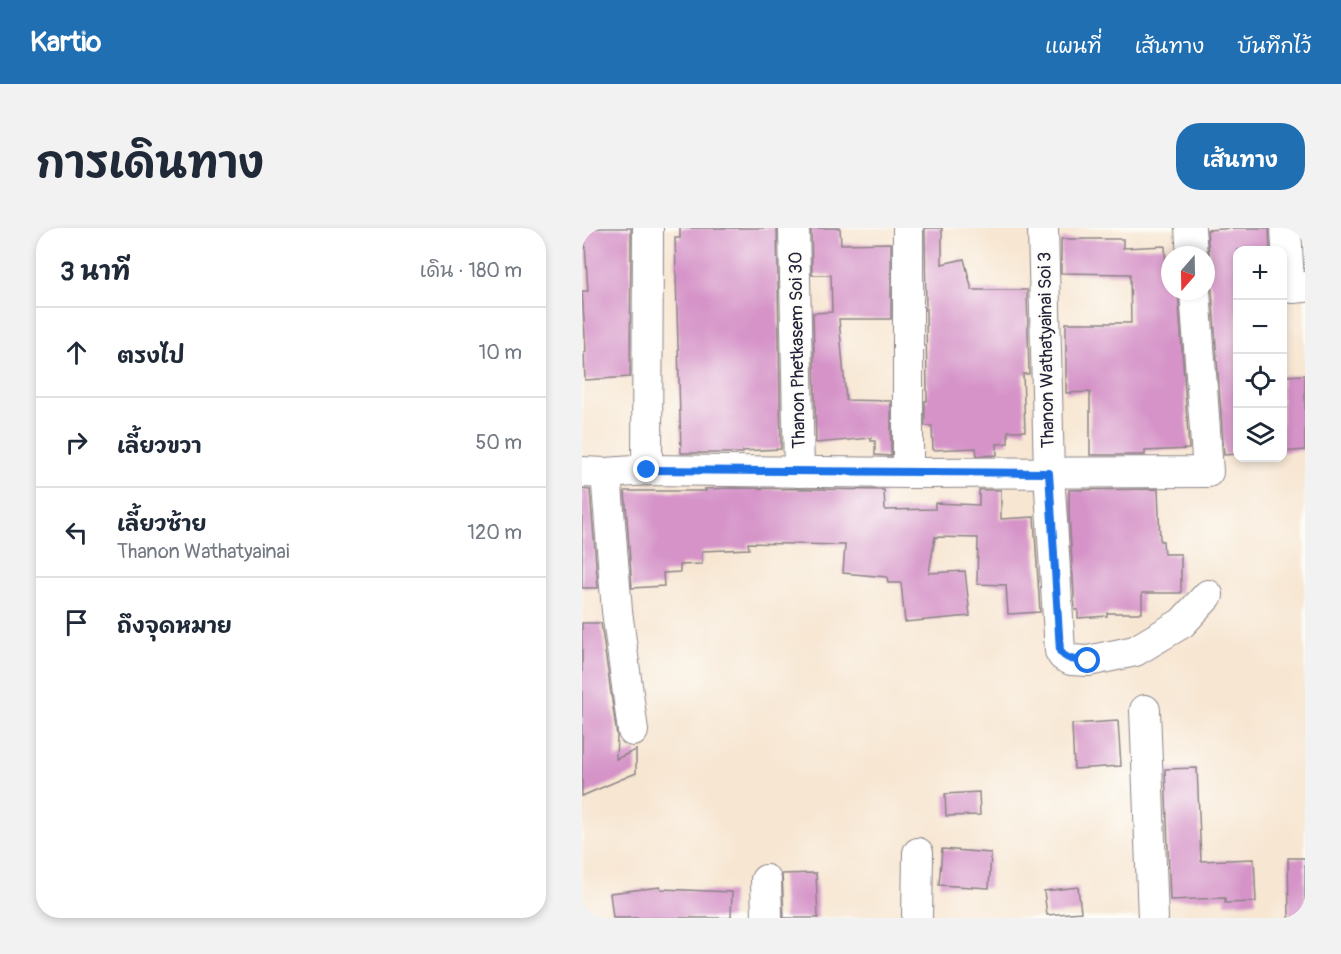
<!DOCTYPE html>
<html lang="th">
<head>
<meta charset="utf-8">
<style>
  :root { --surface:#fff; --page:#f2f2f3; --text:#1f2937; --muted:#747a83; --line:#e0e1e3; --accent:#1f6fb2 }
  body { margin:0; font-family:Pangolin,"Playpen Sans Thai",sans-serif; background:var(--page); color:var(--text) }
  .controls { position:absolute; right:18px; top:18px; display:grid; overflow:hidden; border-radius:12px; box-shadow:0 3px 9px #0003 }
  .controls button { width:54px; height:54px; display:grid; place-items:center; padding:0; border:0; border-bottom:2px solid var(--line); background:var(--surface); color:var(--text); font:30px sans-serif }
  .compass { position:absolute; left:579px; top:18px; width:54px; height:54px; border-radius:50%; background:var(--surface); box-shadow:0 3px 9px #0003; rotate:200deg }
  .stop { position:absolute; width:18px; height:18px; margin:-14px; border:4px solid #1a73e8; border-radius:50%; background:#fff }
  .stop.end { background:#1a73e8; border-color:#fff; box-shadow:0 2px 6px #0008 }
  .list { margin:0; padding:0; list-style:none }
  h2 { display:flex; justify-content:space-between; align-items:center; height:78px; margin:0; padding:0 24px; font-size:26px }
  h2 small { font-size:20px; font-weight:400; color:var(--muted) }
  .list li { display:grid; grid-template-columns:39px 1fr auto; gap:18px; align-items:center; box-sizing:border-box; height:90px; padding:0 24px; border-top:2px solid var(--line) }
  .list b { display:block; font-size:22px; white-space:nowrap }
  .list p { margin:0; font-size:20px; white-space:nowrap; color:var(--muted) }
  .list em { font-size:20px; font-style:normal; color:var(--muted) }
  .icon { flex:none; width:33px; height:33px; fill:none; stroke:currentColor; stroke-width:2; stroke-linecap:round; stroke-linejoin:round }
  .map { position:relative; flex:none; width:723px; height:690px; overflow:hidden; border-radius:24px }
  header { display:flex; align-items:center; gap:36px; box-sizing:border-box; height:84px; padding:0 30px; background:var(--accent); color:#fff }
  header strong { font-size:28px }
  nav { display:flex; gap:33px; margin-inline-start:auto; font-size:21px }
  .intro { display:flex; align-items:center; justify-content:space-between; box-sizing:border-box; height:144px; padding:0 36px }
  h1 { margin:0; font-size:42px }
  .button { padding:15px 27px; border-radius:24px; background:var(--accent); color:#fff; font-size:21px; font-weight:700 }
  main { display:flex; gap:36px; padding:0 36px }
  aside { flex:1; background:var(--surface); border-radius:24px; box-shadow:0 3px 9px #0003 }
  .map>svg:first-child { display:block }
  .building { fill:#d593c8 }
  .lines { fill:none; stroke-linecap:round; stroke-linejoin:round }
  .minor-casing { stroke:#8c8486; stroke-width:32 }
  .minor { stroke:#fff; stroke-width:30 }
  .route { stroke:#1a73e8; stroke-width:8 }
  .labels { text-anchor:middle; stroke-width:4.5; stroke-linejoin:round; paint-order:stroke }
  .street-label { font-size:18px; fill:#22223b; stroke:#fdfcf7 }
</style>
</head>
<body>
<header>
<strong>Kartio</strong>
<nav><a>แผนที่</a><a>เส้นทาง</a><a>บันทึกไว้</a></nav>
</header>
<div class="intro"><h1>การเดินทาง</h1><a class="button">เส้นทาง</a></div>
<main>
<aside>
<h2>3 นาที<small>เดิน · 180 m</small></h2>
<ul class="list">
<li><svg class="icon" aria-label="ahead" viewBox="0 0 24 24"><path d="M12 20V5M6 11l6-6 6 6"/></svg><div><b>ตรงไป</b></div><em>10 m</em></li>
<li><svg class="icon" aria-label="right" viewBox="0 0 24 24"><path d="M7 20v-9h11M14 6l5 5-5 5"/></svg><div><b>เลี้ยวขวา</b></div><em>50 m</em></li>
<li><svg class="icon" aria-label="left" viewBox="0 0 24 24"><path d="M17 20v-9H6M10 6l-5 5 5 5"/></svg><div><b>เลี้ยวซ้าย</b><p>Thanon Wathatyainai</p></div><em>120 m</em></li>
<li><svg class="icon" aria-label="arrive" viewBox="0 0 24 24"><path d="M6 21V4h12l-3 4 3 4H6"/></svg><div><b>ถึงจุดหมาย</b></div></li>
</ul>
</aside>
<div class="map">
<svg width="723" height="690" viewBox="0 0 723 690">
  <rect width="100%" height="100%" fill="#fdfcf7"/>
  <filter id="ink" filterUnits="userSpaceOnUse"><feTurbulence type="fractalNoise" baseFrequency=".0167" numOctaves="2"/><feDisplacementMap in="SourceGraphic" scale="12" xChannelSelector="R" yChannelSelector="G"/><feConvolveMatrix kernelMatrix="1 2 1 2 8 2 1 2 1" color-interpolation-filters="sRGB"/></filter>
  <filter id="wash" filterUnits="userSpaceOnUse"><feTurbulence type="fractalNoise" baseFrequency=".008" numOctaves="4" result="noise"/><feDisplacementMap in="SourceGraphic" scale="24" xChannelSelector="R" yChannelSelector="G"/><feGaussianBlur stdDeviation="1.35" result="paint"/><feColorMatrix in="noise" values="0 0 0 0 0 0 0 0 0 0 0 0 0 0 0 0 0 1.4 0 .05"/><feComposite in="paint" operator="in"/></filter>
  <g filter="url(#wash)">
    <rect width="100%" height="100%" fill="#f7e6d2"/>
    <g id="blocks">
      <g class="building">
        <polygon points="2,0 49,0 48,149 3,152 2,124 4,124 0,63 6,63"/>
        <polygon points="98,0 195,0 199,221 161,223 161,225 99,225 93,10 98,10"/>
        <polygon points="229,0 258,0 259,16 309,15 309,91 257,91 264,172 309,173 309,228 293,227 293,213 289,213 289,210 234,215 231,85 250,84 249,47 230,47"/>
        <polygon points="343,0 360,0 360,36 382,31 390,62 445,62 447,146 441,146 443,203 426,203 426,215 415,216 415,227 395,228 394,220 351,222 350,198 343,198 343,173 345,173"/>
        <polygon points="655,0 687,0 688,22 656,22 656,226 642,227 630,62 625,51 627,26 625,2"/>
        <polygon points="479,11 541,11 541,20 583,18 584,43 588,43 588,63 596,63 607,221 563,223 563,227 508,227 508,164 484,165 484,95 549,95 548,46 479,45"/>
        <polygon points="723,147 723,222 700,224 700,148"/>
        <polygon points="150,260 302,262 303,282 353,281 353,275 397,277 397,262 419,262 419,291 452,289 458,384 426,386 424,357 395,356 396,310 353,309 347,345 383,343 388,388 323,394 319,355 306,355 305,349 261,345 263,317 166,315 167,321 120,323 120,336 98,337 98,344 81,345 82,358 50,360 43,263 124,263 123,261"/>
        <polygon points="0,261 8,262 16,360 0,360"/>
        <polygon points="576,261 578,313 581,313 582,326 599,326 599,365 560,365 560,385 525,385 525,388 496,390 496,382 493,382 487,287 487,262"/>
        <polygon points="0,395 19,395 35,508 34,531 54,522 54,545 0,568"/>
        <polygon points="536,493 539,538 492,541 490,496"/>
        <polygon points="615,540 619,633 672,631 674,674 643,675 643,670 588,672 583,541"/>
        <polygon points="397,564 398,587 364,588 363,566"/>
        <polygon points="360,621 409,625 407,660 357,657"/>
        <polygon points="706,630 723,630 723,690 707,690"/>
        <polygon points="234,645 236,690 202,690 200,646"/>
        <polygon points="78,659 79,661 150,664 149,690 31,690 28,665"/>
        <polygon points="496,659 499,684 465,687 462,663"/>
      </g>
    </g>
  </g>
  <g filter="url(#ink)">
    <use href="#blocks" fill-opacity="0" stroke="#8c8486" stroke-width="1.5"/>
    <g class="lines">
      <defs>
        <g id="minor">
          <polyline points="212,0 217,244"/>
          <polyline points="461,0 467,245 478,423 481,428 489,432 506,433 553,423 600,395 626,367"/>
          <polyline points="608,0 610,27"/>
          <polyline points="704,0 707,55 710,60 723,59"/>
          <polyline points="65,242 66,0"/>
          <polyline points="0,244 24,245 65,242 326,245 626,244 613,63"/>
          <polyline points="24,245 35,383 51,503"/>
          <polyline points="326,245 326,0"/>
          <polyline points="563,482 571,690"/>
          <polyline points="184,652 185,690"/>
          <polyline points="335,690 336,625"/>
        </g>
      </defs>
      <use href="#minor" class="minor-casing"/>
      <use href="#minor" class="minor"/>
    </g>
  </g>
  <g class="lines" filter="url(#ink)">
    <path class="route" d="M65 242 467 245 478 423C485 433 495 432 506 433"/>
  </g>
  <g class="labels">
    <g class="street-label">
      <text transform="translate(215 122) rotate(-91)" y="6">Thanon Phetkasem Soi 30</text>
      <text transform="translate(464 122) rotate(-91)" y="6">Thanon Wathatyainai Soi 3</text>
    </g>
  </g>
</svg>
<div class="controls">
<button>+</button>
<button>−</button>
<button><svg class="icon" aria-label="locate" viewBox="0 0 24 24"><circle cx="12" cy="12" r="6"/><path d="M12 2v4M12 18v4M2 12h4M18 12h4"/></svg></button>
<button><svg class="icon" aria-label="layers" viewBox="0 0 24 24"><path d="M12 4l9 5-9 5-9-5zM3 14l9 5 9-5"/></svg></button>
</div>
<svg class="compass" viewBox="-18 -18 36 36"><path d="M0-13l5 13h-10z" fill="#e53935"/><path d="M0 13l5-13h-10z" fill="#747a83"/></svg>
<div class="stop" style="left:506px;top:433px"></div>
<div class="stop end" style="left:65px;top:242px"></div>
</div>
</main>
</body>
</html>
